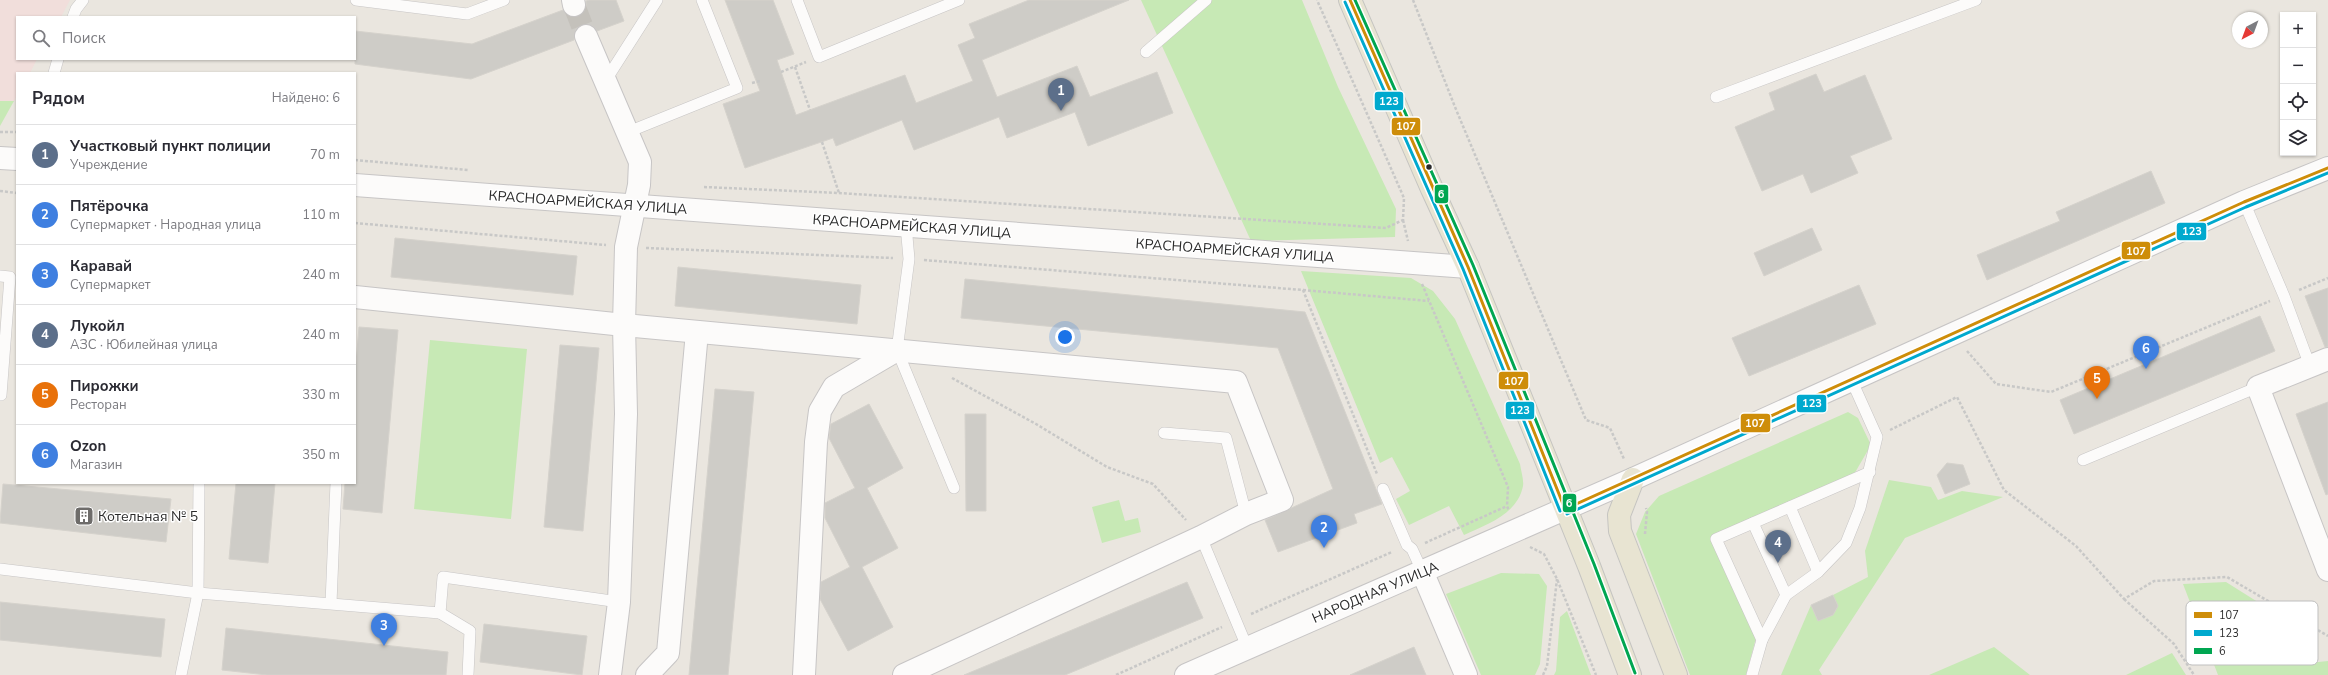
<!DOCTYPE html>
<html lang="ru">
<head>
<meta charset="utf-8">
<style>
  :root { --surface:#fff; --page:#f7f7f7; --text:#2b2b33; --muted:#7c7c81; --line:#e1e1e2; --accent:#2563eb }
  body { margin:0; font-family:"Nunito Sans",sans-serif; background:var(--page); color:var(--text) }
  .controls { position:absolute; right:12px; top:12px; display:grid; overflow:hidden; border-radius:0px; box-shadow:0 1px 3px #0004 }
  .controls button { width:36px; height:36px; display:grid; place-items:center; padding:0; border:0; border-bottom:1px solid var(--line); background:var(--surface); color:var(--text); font:20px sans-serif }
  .compass { position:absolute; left:2232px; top:12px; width:36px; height:36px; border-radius:50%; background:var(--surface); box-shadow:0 1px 3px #0004; rotate:221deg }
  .you { position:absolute; left:1065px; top:337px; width:14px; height:14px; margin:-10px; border:3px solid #fff; border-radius:50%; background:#1a73e8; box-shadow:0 0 0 6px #1a73e833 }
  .badge { display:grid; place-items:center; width:26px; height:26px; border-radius:50%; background:var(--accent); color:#fff; font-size:13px; font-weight:700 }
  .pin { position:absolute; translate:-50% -33px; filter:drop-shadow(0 1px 2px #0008) }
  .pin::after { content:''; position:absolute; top:21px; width:14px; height:12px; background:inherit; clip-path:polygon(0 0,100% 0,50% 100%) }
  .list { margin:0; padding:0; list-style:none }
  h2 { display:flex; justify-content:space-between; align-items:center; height:52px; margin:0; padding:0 16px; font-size:17px }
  h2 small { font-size:13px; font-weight:400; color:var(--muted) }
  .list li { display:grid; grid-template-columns:26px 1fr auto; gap:12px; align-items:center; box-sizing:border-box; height:60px; padding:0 16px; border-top:1px solid var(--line) }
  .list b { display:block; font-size:15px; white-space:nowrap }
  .list p { margin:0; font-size:13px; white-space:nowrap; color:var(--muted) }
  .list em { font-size:13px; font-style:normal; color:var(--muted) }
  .icon { flex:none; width:22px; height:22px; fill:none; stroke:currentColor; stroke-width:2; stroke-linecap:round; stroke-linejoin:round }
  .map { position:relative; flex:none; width:2328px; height:675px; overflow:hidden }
  .search { position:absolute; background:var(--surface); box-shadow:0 1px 3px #0004; left:16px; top:16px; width:340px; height:44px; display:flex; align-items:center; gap:10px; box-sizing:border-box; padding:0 14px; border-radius:0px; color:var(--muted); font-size:15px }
  .panel { position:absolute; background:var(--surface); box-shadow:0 1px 3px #0004; left:16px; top:72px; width:340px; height:412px; border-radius:0px }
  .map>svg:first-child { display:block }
  .medical { fill:#f1dedb }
  .green { fill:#c7e9b5 }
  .building { fill:#ceccc7; stroke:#d5d2cc }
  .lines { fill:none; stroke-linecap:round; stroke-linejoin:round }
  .street-tunnel { stroke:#c4c1bb; stroke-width:22; stroke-dasharray:22 11; stroke-linecap:butt }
  .lane-casing { stroke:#c7c5c5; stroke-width:12 }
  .street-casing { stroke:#c7c5c5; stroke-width:24 }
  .secondary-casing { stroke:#c7c5c5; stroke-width:24 }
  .primary-casing { stroke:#c5c4c1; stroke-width:24 }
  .path { stroke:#c8c8c7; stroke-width:2.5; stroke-dasharray:3 2; stroke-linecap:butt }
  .lane { stroke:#fcfbfa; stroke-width:11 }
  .street { stroke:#fcfbfa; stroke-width:22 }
  .secondary { stroke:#fcfbfa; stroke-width:22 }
  .primary { stroke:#e8e4d2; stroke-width:22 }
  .bus-1-casing { stroke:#fff; stroke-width:6 }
  .bus-2-casing { stroke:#fff; stroke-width:6 }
  .bus-3-casing { stroke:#fff; stroke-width:6 }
  .bus-1 { stroke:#ce8d09; stroke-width:3 }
  .bus-2 { stroke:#00a9ce; stroke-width:3 }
  .bus-3 { stroke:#00a651; stroke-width:3 }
  .bus-dot { fill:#2b2b2b; stroke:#fff; stroke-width:1.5 }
  .labels { text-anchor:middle; stroke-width:3; stroke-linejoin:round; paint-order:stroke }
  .street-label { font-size:14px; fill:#2b2b2b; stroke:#fff }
  .poi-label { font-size:14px; fill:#2b2b2b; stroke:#fff; text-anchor:start }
  .key { fill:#fff; stroke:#bfbfbf; stroke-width:1 }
  .key-label { font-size:11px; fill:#2b2b2b }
  .line-badge { stroke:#fff; stroke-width:1.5 }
  .badge-label { font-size:11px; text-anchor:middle; font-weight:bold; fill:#fff }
</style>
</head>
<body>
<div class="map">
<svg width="2328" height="675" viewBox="0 0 2328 675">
  <rect width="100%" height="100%" fill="#eae6df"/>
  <polygon class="medical" points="0,0 70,0 61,17 17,17 17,59 37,59 30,73 17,73 17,96 14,101 0,101"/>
  <g class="green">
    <polygon points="1141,0 1302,0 1338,87 1396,209 1395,237 1251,241"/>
    <polygon points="0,101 14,101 0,126"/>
    <path d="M1301 271 1411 278 1433 291 1455 319 1520 464C1521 471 1524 480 1523 486 1517 515 1487 524 1464 535L1449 506 1409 525 1396 499 1410 491 1392 457 1380 463Z"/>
    <polygon points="430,340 527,349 511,519 414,509"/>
    <polygon points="1848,412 1858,418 1871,445 1853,476 1711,539 1756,638 1746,675 1690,675 1636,534 1645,512 1659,496"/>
    <polygon points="1889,480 1931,487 1938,500 1962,491 2003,497 1905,538 1819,670 1822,675 1781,675 1811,605 1818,621 1832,615 1838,606 1833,595 1868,577 1865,551"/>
    <polygon points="1119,500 1125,521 1138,518 1141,532 1102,543 1092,507"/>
    <polygon points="1501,573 1539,574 1547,586 1540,664 1535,675 1481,675 1446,594"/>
    <polygon points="2226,582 2299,628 2309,663 2328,661 2328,675 2218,675 2183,584"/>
    <polygon points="1567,611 1591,675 1554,675 1556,671 1560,617"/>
    <polygon points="1994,647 2030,675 1929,675"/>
    <polygon points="2172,653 2186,675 2126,675"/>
  </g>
  <g class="building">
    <polygon points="589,0 616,0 624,21 597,31 593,26 581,24 576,29 574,40 471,79 355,64 355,31 472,44 563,10 570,17 577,17 583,14 586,9 586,1"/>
    <polygon points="725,0 773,0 794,54 777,60 796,115 905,75 916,103 973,81 958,45 975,38 969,24 1029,0 1129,0 982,60 997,97 1077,66 1090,97 1157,72 1173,113 1088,146 1075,112 1007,138 999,117 914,150 902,120 836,146 833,138 745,168 723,104 760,91"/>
    <polygon points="1816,74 1824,92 1865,75 1892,139 1850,156 1858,173 1811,193 1803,174 1762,191 1735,127 1775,110 1769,93"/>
    <polygon points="2151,171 2165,203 1987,280 1977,255 2060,221 2056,212"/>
    <polygon points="1812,228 1822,250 1764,276 1754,253"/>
    <polygon points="395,238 577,256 573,295 391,277"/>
    <polygon points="678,267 861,285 857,324 675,306"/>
    <polygon points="965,279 1305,312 1382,504 1354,514 1357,523 1278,552 1265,520 1333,489 1278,348 961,318"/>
    <polygon points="1859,285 1876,324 1749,376 1732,338"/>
    <polygon points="2328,288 2328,347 2325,347 2305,296"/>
    <polygon points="2260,316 2275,351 2074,434 2060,400"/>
    <polygon points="359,327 398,330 382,513 343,509 345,483 355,483 355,376"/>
    <polygon points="560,345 599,348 583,531 544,527"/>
    <polygon points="715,389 754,392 728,675 689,675"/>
    <polygon points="2328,402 2328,494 2326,495 2296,414"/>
    <polygon points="869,404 903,468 867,488 898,548 862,567 893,627 848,651 820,599 821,582 850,567 825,518 825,503 855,488 829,438 831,424"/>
    <polygon points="965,414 986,414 986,511 966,511"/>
    <polygon points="1947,463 1963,465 1970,484 1945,494 1937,475"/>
    <polygon points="236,483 275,483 268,563 229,559"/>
    <polygon points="3,484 171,499 166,542 0,523"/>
    <polygon points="1187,582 1203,618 1065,675 964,675"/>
    <polygon points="1833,595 1838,606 1833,615 1818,621 1811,605"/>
    <polygon points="0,602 165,619 161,657 0,640"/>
    <polygon points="484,624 587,636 582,675 480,662"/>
    <polygon points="226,628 448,652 446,675 267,675 222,670"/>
    <polygon points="1414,647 1426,675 1350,675"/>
  </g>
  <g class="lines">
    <polyline class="street-tunnel" points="574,5 586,36"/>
    <defs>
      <g id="lane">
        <polyline points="356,0 467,14 504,0"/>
        <polyline points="797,0 819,57 959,0"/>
        <polyline points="73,17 76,9 83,0"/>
        <polyline points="1146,52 1206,0"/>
        <polyline points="54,73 58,59"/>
        <polyline points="606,80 657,0"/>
        <polyline points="1716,97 1976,0"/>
        <polyline points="628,132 737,88 702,0"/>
        <polyline points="2244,202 2284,296 2310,366"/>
        <polyline points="906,225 909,259 897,350 954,488"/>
        <polyline points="0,276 10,277 1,395"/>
        <polyline points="1164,433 1226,438 1246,514"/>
        <polyline points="2083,460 2258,387"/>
        <polyline points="1383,489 1407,545 1412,549 1422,571"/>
        <polyline points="1790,507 1818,572"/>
        <polyline points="1753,523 1786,595"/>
        <polyline points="1201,537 1247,647"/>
        <polyline points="0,569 198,593 440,613 443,577 619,602"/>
        <polyline points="331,603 336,483"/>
        <polyline points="440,613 470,631 468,675"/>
        <polyline points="1762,640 1716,539 1870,472"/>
        <polyline points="181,675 198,593 199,483"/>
        <polyline points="1752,675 1762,640 1786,595 1818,572 1846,543 1860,508 1877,437 1851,379"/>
      </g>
      <g id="street">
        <polyline points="573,0 574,5"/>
        <polyline points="586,36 640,162 639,185 626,247 624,325 1236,382 1282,500 1246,514 1201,537 904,675"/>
        <polyline points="0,158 17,159"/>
        <polyline points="355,185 1468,267"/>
        <polyline points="355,297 624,325 626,414 619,602 610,675"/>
        <polyline points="2328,359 2258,387 2328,570"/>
        <polyline points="1422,571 1466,675"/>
        <polyline points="647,675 668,653 697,332"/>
        <polyline points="804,675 816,442 820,411 834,387 897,350"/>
      </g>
      <polyline id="secondary" points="1186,675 1633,479 2244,202 2328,168"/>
      <g id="primary">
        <polyline points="1350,0 1432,189 1468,267 1589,566 1630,675"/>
        <polyline points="1633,479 1619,515 1620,531 1676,675"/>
      </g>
    </defs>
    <use href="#lane" class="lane-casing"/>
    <use href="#street" class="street-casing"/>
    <use href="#secondary" class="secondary-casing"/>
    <use href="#primary" class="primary-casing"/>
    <g class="path">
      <polyline points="1413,0 1455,107 1586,420 1610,428 1624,459"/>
      <polyline points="795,67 810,110"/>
      <polyline points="781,72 806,62"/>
      <polyline points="752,83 760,81"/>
      <polyline points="0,132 17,132"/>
      <polyline points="822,142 839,193"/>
      <polyline points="355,160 468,170"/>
      <polyline points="704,187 839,193 1386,228 1403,220 1404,198 1317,0"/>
      <polyline points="0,191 17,193"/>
      <polyline points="1403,220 1408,241"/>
      <polyline points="355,223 606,245"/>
      <polyline points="646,248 893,258"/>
      <polyline points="924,260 1303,290 1377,474"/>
      <polyline points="1422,284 1508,487 1507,506 1509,511"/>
      <polyline points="1303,290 1429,301"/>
      <polyline points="2299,290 2328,278"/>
      <polyline points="1967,351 1996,384 2051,392 2270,301"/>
      <polyline points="952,378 1036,424 1107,467 1153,484 1186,520"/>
      <polyline points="1890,430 1957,397 2004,490 2076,546 2124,599 2154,581 2227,577 2328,636"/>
      <polyline points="1645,534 1647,512 1646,508"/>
      <polyline points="1425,543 1507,506"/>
      <polyline points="1530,547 1544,554 1557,579 1596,675"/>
      <polyline points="2124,599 2174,644 2194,675"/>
      <polyline points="1251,614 1392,552"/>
      <polyline points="1116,675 1222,627"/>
      <polyline points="1543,675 1547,666 1557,579"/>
    </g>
    <use href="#lane" class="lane"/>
    <use href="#street" class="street"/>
    <use href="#secondary" class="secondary"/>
    <use href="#primary" class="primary"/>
    <defs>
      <g id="bus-1">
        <polyline points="1350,0 1468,267 1565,509"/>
        <polyline points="1565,509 2244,202 2328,168"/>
      </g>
      <g id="bus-2">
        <polyline points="1345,2 1463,269 1560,511"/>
        <polyline points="1567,514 2246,207 2328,173"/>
      </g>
      <polyline id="bus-3" points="1355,0 1473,265 1594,564 1635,673"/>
    </defs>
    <use href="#bus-1" class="bus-1-casing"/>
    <use href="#bus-2" class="bus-2-casing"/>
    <use href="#bus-3" class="bus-3-casing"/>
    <use href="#bus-1" class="bus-1"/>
    <use href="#bus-2" class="bus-2"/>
    <use href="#bus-3" class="bus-3"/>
  </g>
  <defs>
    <symbol id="building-square" viewBox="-11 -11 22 22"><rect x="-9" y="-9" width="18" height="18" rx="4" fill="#6e6c6a" stroke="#fff"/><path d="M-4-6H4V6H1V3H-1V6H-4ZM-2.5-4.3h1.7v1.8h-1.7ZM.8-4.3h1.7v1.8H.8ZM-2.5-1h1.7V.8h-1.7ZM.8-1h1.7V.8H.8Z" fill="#fff"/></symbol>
  </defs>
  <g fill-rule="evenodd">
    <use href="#building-square" x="73" y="505" width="22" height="22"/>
  </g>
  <circle class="bus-dot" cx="1429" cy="167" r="3.5"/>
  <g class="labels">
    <g class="street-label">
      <text transform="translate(588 202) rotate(4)" y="5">КРАСНОАРМЕЙСКАЯ УЛИЦА</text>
      <text transform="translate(912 226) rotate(4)" y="5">КРАСНОАРМЕЙСКАЯ УЛИЦА</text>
      <text transform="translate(1235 250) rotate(4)" y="5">КРАСНОАРМЕЙСКАЯ УЛИЦА</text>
      <text transform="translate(1375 592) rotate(-23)" y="5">НАРОДНАЯ УЛИЦА</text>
    </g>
    <g class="poi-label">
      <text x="98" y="521">Котельная № 5</text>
    </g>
  </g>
  <rect x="2186" y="601" width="132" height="64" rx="6" class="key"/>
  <rect x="2194" y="612" width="18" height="6" fill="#ce8d09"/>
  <rect x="2194" y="630" width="18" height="6" fill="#00a9ce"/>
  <rect x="2194" y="648" width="18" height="6" fill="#00a651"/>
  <g class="key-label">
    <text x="2219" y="619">107</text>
    <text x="2219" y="637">123</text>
    <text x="2219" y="655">6</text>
  </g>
  <g class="line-badge">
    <rect x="1374" y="91" width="30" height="20" rx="4" fill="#00a9ce"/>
    <rect x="1391" y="117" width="30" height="19" rx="4" fill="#ce8d09"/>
    <rect x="1434" y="184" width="15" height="20" rx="4" fill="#00a651"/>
    <rect x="2176" y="222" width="31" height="19" rx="4" fill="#00a9ce"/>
    <rect x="2121" y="241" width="30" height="19" rx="4" fill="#ce8d09"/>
    <rect x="1498" y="371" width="31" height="19" rx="4" fill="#ce8d09"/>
    <rect x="1796" y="394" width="31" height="19" rx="4" fill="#00a9ce"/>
    <rect x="1505" y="401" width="30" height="19" rx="4" fill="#00a9ce"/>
    <rect x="1740" y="413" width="31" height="20" rx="4" fill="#ce8d09"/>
    <rect x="1562" y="493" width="15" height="20" rx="4" fill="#00a651"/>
  </g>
  <g class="badge-label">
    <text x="1389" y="105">123</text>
    <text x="1406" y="130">107</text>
    <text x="1441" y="198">6</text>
    <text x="2192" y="235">123</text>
    <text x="2136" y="255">107</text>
    <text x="1514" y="385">107</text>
    <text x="1812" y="407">123</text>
    <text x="1520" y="414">123</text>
    <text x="1755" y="427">107</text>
    <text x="1569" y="507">6</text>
  </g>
</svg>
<div class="controls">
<button>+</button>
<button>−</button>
<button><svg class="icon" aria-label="locate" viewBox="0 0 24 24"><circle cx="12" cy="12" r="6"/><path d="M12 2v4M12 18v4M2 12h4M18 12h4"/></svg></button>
<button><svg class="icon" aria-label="layers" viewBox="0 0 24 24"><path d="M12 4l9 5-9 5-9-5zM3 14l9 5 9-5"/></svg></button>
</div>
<svg class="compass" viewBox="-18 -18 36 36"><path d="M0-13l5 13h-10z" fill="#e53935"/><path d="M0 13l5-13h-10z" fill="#7c7c81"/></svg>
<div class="you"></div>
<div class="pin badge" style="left:1061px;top:111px;background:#5c6f8a">1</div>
<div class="pin badge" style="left:1324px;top:548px;background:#3f7fe0">2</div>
<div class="pin badge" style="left:384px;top:646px;background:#3f7fe0">3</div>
<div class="pin badge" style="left:1778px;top:563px;background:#5c6f8a">4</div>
<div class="pin badge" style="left:2097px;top:399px;background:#e8710a">5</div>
<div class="pin badge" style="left:2146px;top:369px;background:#3f7fe0">6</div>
<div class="search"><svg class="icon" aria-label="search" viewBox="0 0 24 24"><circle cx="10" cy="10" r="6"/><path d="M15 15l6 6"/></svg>Поиск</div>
<section class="panel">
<h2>Рядом<small>Найдено: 6</small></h2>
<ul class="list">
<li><span class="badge" style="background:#5c6f8a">1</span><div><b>Участковый пункт полиции</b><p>Учреждение</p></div><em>70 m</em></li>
<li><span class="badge" style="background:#3f7fe0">2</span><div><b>Пятёрочка</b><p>Супермаркет · Народная улица</p></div><em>110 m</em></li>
<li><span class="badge" style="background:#3f7fe0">3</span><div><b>Каравай</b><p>Супермаркет</p></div><em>240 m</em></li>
<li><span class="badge" style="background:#5c6f8a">4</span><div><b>Лукойл</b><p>АЗС · Юбилейная улица</p></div><em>240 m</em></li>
<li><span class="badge" style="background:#e8710a">5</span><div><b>Пирожки</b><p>Ресторан</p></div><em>330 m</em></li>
<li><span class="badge" style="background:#3f7fe0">6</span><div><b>Ozon</b><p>Магазин</p></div><em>350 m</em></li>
</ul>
</section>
</div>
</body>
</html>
